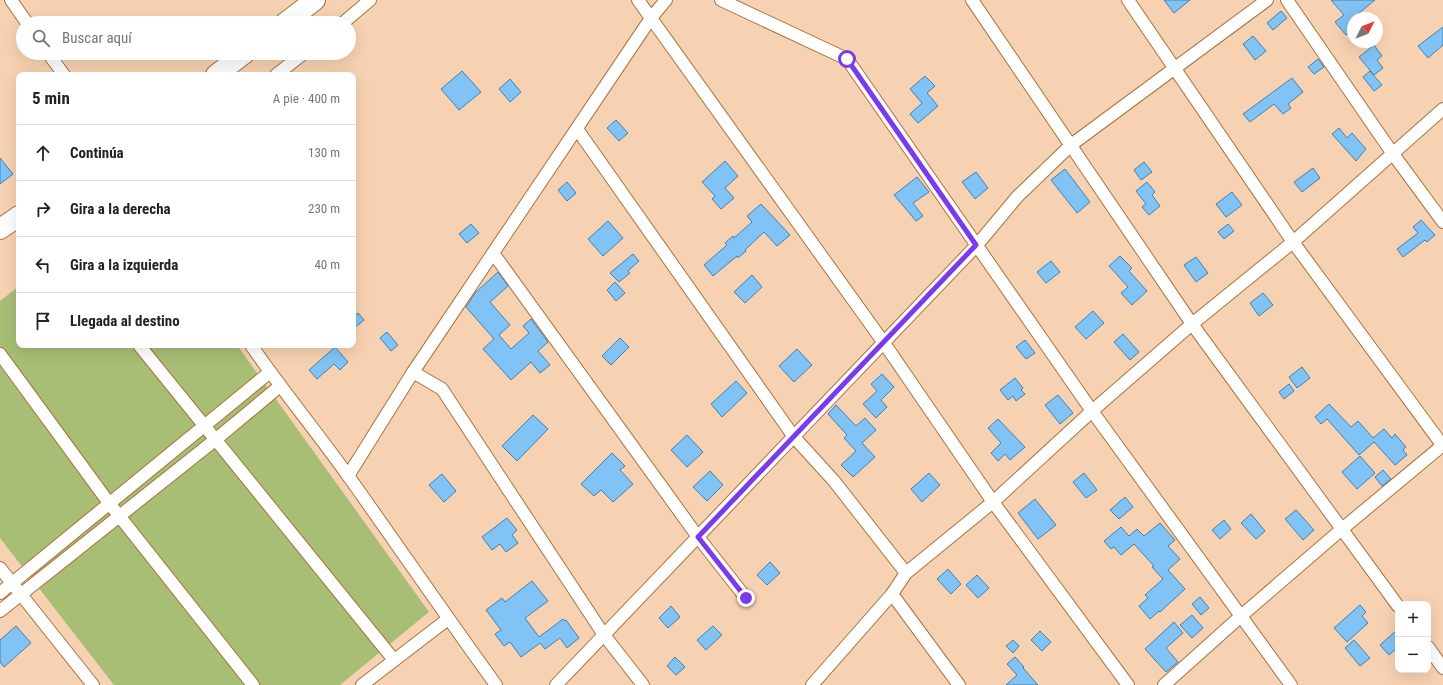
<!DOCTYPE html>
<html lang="es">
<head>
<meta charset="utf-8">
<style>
  :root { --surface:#fff; --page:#f6f6f6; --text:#222; --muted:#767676; --line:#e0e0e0 }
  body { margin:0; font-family:"Roboto Condensed",sans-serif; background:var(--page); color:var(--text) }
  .controls { position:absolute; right:12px; bottom:12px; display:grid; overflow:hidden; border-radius:8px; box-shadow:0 4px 16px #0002 }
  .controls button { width:36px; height:36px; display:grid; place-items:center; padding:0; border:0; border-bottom:1px solid var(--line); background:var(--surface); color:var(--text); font:20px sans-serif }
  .compass { position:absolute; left:1347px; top:12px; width:36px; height:36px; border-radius:50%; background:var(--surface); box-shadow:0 4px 16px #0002; rotate:48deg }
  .stop { position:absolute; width:12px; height:12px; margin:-9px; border:3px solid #7c3aed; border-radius:50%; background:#fff }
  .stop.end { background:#7c3aed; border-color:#fff; box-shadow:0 1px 4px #0008 }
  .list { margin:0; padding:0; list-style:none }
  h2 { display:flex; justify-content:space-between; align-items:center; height:52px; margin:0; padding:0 16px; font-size:17px }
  h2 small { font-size:13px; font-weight:400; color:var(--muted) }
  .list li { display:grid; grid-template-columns:26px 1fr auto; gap:12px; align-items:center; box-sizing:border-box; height:56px; padding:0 16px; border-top:1px solid var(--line) }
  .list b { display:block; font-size:15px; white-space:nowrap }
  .list em { font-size:13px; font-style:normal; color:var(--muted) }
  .icon { flex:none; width:22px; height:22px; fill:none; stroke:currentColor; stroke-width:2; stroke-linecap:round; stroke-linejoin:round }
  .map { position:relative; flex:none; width:1443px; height:685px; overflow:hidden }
  .search { position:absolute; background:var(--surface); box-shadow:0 4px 16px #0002; left:16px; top:16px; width:340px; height:44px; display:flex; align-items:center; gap:10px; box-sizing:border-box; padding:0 14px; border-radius:22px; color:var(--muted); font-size:15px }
  .panel { position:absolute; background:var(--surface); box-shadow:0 4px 16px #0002; left:16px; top:72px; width:340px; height:276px; border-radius:8px }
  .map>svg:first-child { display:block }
  .green { fill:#a8be74 }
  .building { fill:#81c3f4; stroke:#4081b0 }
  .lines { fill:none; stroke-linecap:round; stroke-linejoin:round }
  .minor-casing { stroke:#aa723e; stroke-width:14 }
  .trunk-casing { stroke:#aa723e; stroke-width:22 }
  .minor { stroke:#fff; stroke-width:12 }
  .trunk { stroke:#fff; stroke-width:20 }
  .route { stroke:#7c3aed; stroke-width:5 }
</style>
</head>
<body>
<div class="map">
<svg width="1443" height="685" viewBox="0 0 1443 685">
  <rect width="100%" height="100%" fill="#f7d2b2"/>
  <polygon class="green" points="19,286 19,345 237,345 429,612 340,685 114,685 0,538 0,301"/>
  <g class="building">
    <polygon points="1164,0 1190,0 1174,13"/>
    <polygon points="1331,0 1375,0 1353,18 1353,30 1346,35 1335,22 1344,15"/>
    <polygon points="1281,11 1287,18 1273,30 1267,23"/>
    <polygon points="1443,27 1443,45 1428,58 1418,46"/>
    <polygon points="1253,36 1266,51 1255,60 1243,44"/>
    <polygon points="1374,45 1382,56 1377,60 1383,68 1374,75 1359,57"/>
    <polygon points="1318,59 1324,67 1314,74 1308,67"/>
    <polygon points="462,71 481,92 459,110 441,89"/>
    <polygon points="1370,71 1382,85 1374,91 1363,77"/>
    <polygon points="925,76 935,86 927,93 938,106 918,123 910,114 922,103 910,89"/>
    <polygon points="1292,78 1303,92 1288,104 1291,108 1283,114 1274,104 1250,122 1243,114"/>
    <polygon points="510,79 521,92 510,102 499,89"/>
    <polygon points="616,120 628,133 619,141 607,128"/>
    <polygon points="1339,128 1347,138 1352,133 1366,149 1356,161 1332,134"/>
    <polygon points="0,158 13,174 0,184"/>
    <polygon points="725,161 738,176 725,188 734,198 721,209 712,199 715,196 702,182"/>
    <polygon points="1144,162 1152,172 1141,180 1134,170"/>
    <polygon points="1313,168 1320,178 1302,192 1294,182"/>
    <polygon points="1065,169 1090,202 1077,213 1051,180"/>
    <polygon points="976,172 988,188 975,199 962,182"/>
    <polygon points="917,177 929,192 913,203 923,216 916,221 894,195"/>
    <polygon points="567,182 576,193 567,201 558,190"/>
    <polygon points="1147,182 1155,192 1152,195 1160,206 1149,215 1142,207 1146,204 1136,191"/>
    <polygon points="1232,192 1242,205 1226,217 1216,204"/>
    <polygon points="761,204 790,235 777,246 764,232 745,250 746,251 738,258 737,256 713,276 704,265 727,245 725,243 733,236 734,238 752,222 747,216"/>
    <polygon points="1421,220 1435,235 1427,242 1425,240 1403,257 1397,249 1418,233 1413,227"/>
    <polygon points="608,221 623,238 603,256 588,239"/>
    <polygon points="471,224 479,233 467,243 459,234"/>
    <polygon points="1228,224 1234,231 1224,239 1218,232"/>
    <polygon points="633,254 639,261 628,271 630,273 619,282 610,273"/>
    <polygon points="1120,256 1132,268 1129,271 1147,291 1132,305 1121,293 1128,287 1109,266"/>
    <polygon points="1196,257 1208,273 1196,282 1184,265"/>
    <polygon points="1051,261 1060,272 1046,283 1037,272"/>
    <polygon points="498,272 508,286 490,302 510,325 499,335 511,349 529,333 523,326 531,319 548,342 538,351 550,365 540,373 531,362 511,380 483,349 494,339 466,307 475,293"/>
    <polygon points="752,275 762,287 745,303 734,292"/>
    <polygon points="615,282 625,293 616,301 607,290"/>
    <polygon points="1263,293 1273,305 1259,316 1250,303"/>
    <polygon points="1093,311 1104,323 1086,339 1075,327"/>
    <polygon points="358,313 364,320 353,329 353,317"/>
    <polygon points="387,332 398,345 391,351 380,338"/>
    <polygon points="1123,334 1139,352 1130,360 1114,342"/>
    <polygon points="620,338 629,347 611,365 602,356"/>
    <polygon points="1025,340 1035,353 1026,359 1016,347"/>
    <polygon points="335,347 348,362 340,370 334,364 317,379 309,370"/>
    <polygon points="797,349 812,365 794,382 779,366"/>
    <polygon points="1302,367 1310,378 1297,388 1289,377"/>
    <polygon points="882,374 894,387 881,400 887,407 876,418 863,404 877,391 871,384"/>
    <polygon points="1015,378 1023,388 1021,390 1025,394 1016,401 1013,396 1008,400 1000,390"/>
    <polygon points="736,381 747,393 722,417 711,404"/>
    <polygon points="1289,384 1294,391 1284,399 1279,392"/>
    <polygon points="1058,395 1073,413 1060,424 1045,405"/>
    <polygon points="1329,404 1351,427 1358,421 1373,438 1384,429 1392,438 1395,434 1406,447 1403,450 1407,455 1395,465 1374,442 1359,455 1327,419 1321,424 1315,417"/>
    <polygon points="836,405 856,426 865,418 876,430 862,443 875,457 853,477 841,465 856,451 844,438 847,435 828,414"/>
    <polygon points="533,415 548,429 517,461 502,446"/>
    <polygon points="998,419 1025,447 1010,460 1005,454 998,461 991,453 1001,443 988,428"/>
    <polygon points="687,435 703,452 687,467 671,450"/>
    <polygon points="612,453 625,466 620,470 633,484 613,502 601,490 594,496 581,484"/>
    <polygon points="1360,456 1375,473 1357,489 1342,472"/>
    <polygon points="1383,470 1391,479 1382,486 1375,477"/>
    <polygon points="710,471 723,485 707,501 693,487"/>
    <polygon points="929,473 940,485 922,502 911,489"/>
    <polygon points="1084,473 1097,490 1086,498 1073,482"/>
    <polygon points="442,474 456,491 444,502 429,485"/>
    <polygon points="1125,497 1133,507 1119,519 1110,510"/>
    <polygon points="1035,499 1056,525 1038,539 1018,513"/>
    <polygon points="1296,510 1314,530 1303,540 1285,519"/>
    <polygon points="1251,514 1265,531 1256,539 1241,523"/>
    <polygon points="507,518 517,530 512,535 518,543 506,552 500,544 492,550 482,537"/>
    <polygon points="1224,520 1231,529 1220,539 1212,530"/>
    <polygon points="1160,523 1175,540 1168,546 1180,559 1168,570 1185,589 1160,612 1159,611 1150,619 1139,606 1148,598 1145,595 1163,579 1152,567 1154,566 1134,544 1121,555 1114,547 1111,549 1104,541 1121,527 1129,536 1137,529 1144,536"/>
    <polygon points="770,562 780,573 767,585 757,575"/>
    <polygon points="948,569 961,584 951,594 937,579"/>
    <polygon points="977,575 989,588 978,598 966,585"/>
    <polygon points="532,581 548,601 525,618 539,637 563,619 565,621 566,620 579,638 567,648 560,638 545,649 540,643 521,657 510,642 504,646 495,634 501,630 486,610 502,598 505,602"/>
    <polygon points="1200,597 1209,608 1201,615 1192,604"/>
    <polygon points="1360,605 1366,612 1362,616 1368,623 1347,642 1334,628"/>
    <polygon points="671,606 680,617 668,628 659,618"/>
    <polygon points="1192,615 1203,628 1192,638 1180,625"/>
    <polygon points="1174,622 1183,633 1166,648 1178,662 1166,672 1145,649"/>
    <polygon points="16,626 31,643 4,667 0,662 0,640"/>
    <polygon points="713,626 722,635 706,650 697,640"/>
    <polygon points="1398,629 1398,647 1389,655 1380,645"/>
    <polygon points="1040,631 1051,642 1042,651 1031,640"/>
    <polygon points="1013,640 1019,646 1013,653 1006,646"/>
    <polygon points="1354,640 1370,658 1360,666 1345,648"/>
    <polygon points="675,657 685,667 676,675 667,666"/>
    <polygon points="1015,657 1024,667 1023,668 1038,685 1006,685 1017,675 1007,664"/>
  </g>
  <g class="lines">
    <defs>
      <g id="minor">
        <polyline points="11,0 27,23"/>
        <polyline points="638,0 884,343 993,502 1128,685"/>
        <polyline points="721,0 847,59 1092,411 1291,685"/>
        <polyline points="972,0 1192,324 1398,606"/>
        <polyline points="1128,0 1293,242 1443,446"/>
        <polyline points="1287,0 1393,154 1443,222"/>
        <polyline points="343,23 370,0"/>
        <polyline points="48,53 64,75"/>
        <polyline points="276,75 304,53"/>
        <polyline points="577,129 794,437 834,481 906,573"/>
        <polyline points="493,253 698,537 746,598"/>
        <polyline points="139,345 394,660"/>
        <path d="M251 345C282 390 317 432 349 477 398 546 446 616 496 685"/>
        <polyline points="0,354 109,503 253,685"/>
        <polyline points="413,372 442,389 604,635 643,685"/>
        <polyline points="348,476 413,372 651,18 666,0"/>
        <polyline points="0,568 93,685"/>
        <polyline points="0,593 270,372"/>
        <polyline points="892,594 959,685"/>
        <polyline points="0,611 215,440 280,386"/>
        <polyline points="1428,647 1443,668"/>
        <polyline points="362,685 448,619"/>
        <polyline points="556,685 977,245 1017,197 1071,145 1267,0"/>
        <polyline points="812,685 892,594 906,573 993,502 1092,411 1192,324 1293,242 1443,109"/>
        <polyline points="1164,685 1241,616 1342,529 1443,445"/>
      </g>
      <g id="trunk">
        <polyline points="285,23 315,0"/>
        <polyline points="216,75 245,53"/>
        <polyline points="0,229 19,216"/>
      </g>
    </defs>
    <use href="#minor" class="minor-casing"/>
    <use href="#trunk" class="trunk-casing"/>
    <use href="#minor" class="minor"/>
    <use href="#trunk" class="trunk"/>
  </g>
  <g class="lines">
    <polyline class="route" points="746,598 698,537 976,245 847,59"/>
  </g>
</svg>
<div class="controls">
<button>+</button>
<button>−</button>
</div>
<svg class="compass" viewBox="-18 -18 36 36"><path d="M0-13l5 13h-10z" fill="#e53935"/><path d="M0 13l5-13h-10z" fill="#767676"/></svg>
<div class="stop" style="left:847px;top:59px"></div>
<div class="stop end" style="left:746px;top:598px"></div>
<div class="search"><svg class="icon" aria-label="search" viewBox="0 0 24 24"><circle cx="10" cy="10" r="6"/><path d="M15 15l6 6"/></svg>Buscar aquí</div>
<section class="panel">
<h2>5 min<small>A pie · 400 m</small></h2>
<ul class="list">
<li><svg class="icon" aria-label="ahead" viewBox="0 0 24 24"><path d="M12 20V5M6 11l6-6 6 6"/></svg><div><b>Continúa</b></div><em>130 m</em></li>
<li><svg class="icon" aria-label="right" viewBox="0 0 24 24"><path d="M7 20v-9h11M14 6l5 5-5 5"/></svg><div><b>Gira a la derecha</b></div><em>230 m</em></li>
<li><svg class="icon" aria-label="left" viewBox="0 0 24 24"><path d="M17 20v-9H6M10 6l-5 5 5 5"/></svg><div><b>Gira a la izquierda</b></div><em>40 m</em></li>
<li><svg class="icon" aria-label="arrive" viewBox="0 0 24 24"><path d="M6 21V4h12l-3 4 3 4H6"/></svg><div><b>Llegada al destino</b></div></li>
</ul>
</section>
</div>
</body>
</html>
